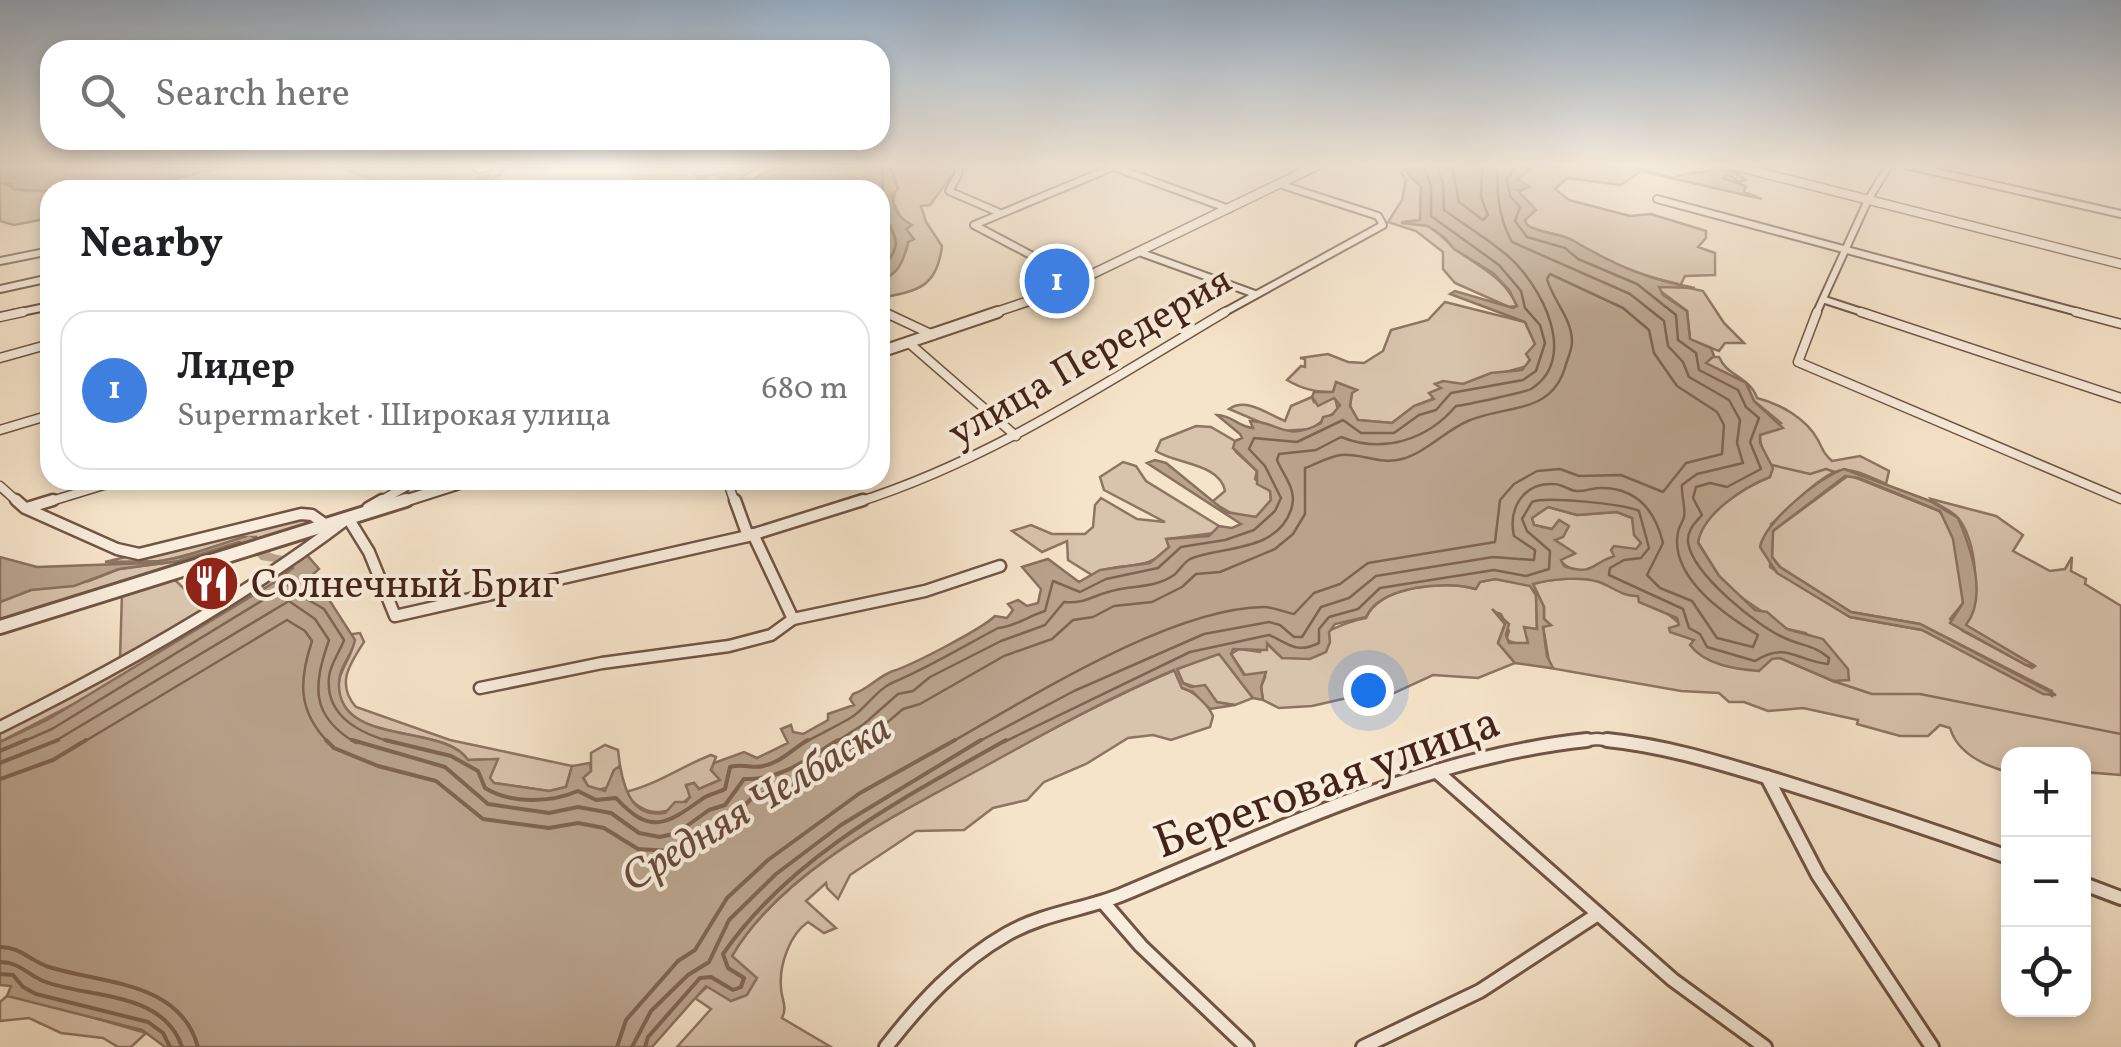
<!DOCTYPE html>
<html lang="en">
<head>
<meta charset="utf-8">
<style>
  :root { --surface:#fff; --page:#f6f6f6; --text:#202124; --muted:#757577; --line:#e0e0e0; --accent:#8f2418 }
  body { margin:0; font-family:Vollkorn,serif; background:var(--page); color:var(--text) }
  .controls { position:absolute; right:30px; bottom:30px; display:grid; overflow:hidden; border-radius:20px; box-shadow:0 5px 15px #0003 }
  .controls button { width:90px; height:90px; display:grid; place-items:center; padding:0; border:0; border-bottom:2px solid var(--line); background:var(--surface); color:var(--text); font:50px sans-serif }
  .you { position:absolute; left:1368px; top:690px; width:35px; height:35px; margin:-25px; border:8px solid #fff; border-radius:50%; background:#1a73e8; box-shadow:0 0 0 15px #1a73e833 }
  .badge { display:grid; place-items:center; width:65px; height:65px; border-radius:50%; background:var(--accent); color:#fff; font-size:32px; font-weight:700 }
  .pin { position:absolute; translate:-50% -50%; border:5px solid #fff; box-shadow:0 2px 10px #0006 }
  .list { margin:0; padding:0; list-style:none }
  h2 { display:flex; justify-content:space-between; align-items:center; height:130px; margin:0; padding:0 40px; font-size:42px }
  h2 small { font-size:32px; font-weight:400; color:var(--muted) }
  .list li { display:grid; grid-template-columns:65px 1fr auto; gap:30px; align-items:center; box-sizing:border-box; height:160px; margin:0 20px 20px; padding:0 20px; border:2px solid var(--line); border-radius:30px }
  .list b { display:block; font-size:38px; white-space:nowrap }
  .list p { margin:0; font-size:32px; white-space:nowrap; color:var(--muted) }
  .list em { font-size:32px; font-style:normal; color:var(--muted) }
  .icon { flex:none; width:55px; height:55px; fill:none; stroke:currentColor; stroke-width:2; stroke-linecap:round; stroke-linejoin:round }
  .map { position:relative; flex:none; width:2121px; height:1047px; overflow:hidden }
  .search { position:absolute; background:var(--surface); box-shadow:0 5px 15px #0003; left:40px; top:40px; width:850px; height:110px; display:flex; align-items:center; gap:25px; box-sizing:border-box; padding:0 35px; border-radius:30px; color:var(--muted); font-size:38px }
  .panel { position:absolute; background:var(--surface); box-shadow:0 5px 15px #0003; left:40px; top:180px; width:850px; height:310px; border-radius:30px }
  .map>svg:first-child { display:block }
  .green { fill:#d8c3ac; stroke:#8e7462; stroke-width:2.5 }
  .water { fill:#b9a38d; stroke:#8a705e; stroke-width:2.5; fill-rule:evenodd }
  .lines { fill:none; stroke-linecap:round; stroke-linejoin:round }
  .shore-far1 { stroke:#7e6452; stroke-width:2.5 }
  .shore { stroke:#7e6452; stroke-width:4 }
  .stream { stroke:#8a705e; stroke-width:2.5 }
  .river { fill:#b9a38d; fill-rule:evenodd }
  .minor-far3-casing { stroke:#705444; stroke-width:10 }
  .minor-far2-casing { stroke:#705444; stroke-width:11 }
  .minor-far1-casing { stroke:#705444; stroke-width:15 }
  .minor-casing { stroke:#705444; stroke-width:18 }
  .tertiary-far2-casing { stroke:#705444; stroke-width:11 }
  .tertiary-far1-casing { stroke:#705444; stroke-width:14 }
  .tertiary-casing { stroke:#705444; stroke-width:18 }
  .minor-far3 { stroke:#f9eddd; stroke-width:6 }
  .minor-far2 { stroke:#f9eddd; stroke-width:8 }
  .minor-far1 { stroke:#f9eddd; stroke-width:10 }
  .minor { stroke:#f9eddd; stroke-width:12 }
  .tertiary-far2 { stroke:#f9eddd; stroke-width:8 }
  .tertiary-far1 { stroke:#f9eddd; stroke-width:10 }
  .tertiary { stroke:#f9eddd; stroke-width:12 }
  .labels { text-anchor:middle; stroke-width:8; stroke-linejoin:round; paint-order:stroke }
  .street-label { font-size:40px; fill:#442417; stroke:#f9eddd }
  .poi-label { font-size:40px; fill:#442417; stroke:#f9eddd; text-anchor:start }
  .water-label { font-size:42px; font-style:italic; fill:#674a3a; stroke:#f9eddd }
  .near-street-label { font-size:48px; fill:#442417; stroke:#f9eddd }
</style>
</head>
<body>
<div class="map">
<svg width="2121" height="1047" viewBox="0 0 2121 1047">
  <rect width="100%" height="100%" fill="#f6e4ca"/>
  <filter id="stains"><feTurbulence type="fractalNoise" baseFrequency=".002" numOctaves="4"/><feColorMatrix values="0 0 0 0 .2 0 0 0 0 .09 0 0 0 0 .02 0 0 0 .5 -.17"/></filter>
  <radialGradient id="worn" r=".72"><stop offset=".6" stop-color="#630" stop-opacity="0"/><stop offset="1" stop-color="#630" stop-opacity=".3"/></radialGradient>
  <g class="green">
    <polygon points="230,165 343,165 353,173 417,190 57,190 161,182"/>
    <polygon points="507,165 543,169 548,165 699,166 704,167 693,173 705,181 702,176 731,172 735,173 722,177 756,182 759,190 746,190 747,185 728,184 722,190 482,190 487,181 478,190 471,190 480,177 501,175"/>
    <path d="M890 165H954L955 171 930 205 921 206 926 222 942 246C937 286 920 291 880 298V280C897 270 917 245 905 224 901 216 896 211 893 202L897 184Z"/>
    <path d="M1409 165H1414L1421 188 1420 220 1402 222C1410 224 1420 223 1427 226 1439 231 1448 244 1458 251 1482 269 1505 278 1517 306L1509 307 1455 283 1443 269V252L1416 231 1388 222 1402 200 1406 179 1401 173Z"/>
    <path d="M1536 165H1623L1674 178C1687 171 1702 175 1715 168L1713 165H1722L1721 170H1731L1746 180 1739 182 1729 175 1723 178 1746 186 1744 192 1762 199 1641 171 1621 185 1567 178 1555 189 1569 200 1630 216 1651 214 1706 231V238L1698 247 1715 253V275L1685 276 1680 286 1703 291 1724 323 1744 343H1725L1719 351 1690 340 1687 311 1659 290 1663 285 1678 284C1641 276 1605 262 1573 241 1560 232 1541 234 1527 225L1524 220 1535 210 1518 192 1529 187 1517 179Z"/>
    <polygon points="0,183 25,191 50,191 50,218 14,225 0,221"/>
    <path d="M1445 302 1525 322 1535 344 1527 366 1463 384H1437L1441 387 1435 398 1414 406 1392 423 1358 420 1350 406 1352 393 1337 383 1333 392C1315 392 1302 389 1287 380L1301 366 1305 367V359L1300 358 1328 354 1348 362 1364 363 1383 351 1391 330 1428 320Z"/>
    <path d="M1708 357H1719C1727 376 1750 377 1757 398 1780 404 1806 418 1818 440 1823 450 1824 454 1832 461L1860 456 1889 471 1886 484C1874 479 1860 471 1848 470 1824 467 1788 511 1771 524L1770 567 1850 617 1922 630 2052 696V691L1920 624 1851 612 1780 567 1772 557 1773 531 1849 475 1939 511C1959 534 1961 574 1963 603L1950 619 1963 631 2032 668 2035 666 1965 625C1981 600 1978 538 1956 516 1949 509 1935 504 1931 499L1996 516 2023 535 2013 551 2050 571 2065 569 2072 557 2071 571 2086 579 2085 584 2121 606V775L2084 772V754H2008V772L2004 771C1981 764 1957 752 1950 728L1940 725 1928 736H1900L1857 724 1858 720 1803 708 1768 711 1744 702H1729L1719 693 1681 691 1550 668 1543 626 1550 625 1544 619V607L1533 584C1550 579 1575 577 1594 580 1625 586 1684 616 1694 644L1780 658 1833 681 1806 633 1787 629 1738 595 1719 576 1698 542C1702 514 1744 487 1770 477 1770 460 1759 448 1760 435L1781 423 1754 401 1746 383 1705 363Z"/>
    <path d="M1312 397 1314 402 1335 398 1338 410 1311 429 1281 431 1229 409C1247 397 1267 414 1285 421L1291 406Z"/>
    <path d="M1196 426 1211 427 1235 441 1236 452 1257 471 1255 479 1270 491 1271 500 1256 517 1236 516 1212 502 1225 491C1220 463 1175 464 1156 451L1161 440Z"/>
    <path d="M1123 462 1136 466 1146 481 1219 526 1214 533 1167 539 1169 547C1148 574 1117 560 1092 575L1068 560 1067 541 1042 552 1012 531 1031 525 1052 534H1085L1093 527 1095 505 1101 498 1137 519 1165 522 1104 490 1100 477Z"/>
    <path d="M1548 507 1577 515 1617 512 1632 518 1641 543 1637 549C1610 551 1584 588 1560 560L1574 554 1558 545 1552 529 1534 525 1532 518Z"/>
    <polygon points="299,515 317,522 259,542 256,537 163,561 105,562"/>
    <polygon points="239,542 249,546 0,623 0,602 31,590 89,581 119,569 179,561"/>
    <polygon points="290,564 293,568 275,582 85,698 0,742 0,730"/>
    <polygon points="173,578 205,609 120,660 122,593"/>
    <path d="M1495 579 1530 585 1536 595 1537 630 1528 633 1529 642 1521 645 1506 640 1509 631 1501 614 1495 612 1505 624 1498 643 1515 663 1478 678 1433 675 1392 694 1369 693 1312 706 1279 708 1263 700 1261 687 1265 677 1245 675 1231 654 1239 649 1260 652 1266 643 1282 658C1311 642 1334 624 1366 618 1380 586 1445 580 1475 589L1480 582Z"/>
    <path d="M360 633 364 642C349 665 336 684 356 707L450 740 572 766 566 787 549 791 494 783 489 778 497 759 468 760C445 724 351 745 339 694 334 670 359 654 352 634Z"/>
    <polygon points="1219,653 1253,698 1235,705 1217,703 1208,691 1183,683 1177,669"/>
    <path d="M1175 670 1182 688C1195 692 1207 703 1213 716L1210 727 1171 740 1153 735 1128 738 1086 764 1044 782 1027 800 993 808 964 830 916 831 850 875 838 899 827 888 826 883 806 901 836 928 824 933 808 922C790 934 779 965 781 987 781 999 788 1006 782 1018L831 1047H677L711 1009 695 998 735 961 732 956C783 870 898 814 982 767 1045 733 1109 698 1175 670Z"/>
    <polygon points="605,745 618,750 620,766 614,770 609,787 598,790 588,786 583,777 591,771 591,753"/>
    <path d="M711 755 716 757 711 770 720 780 699 789 694 783 686 786 691 796C668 818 643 818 625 792 656 785 680 767 711 755Z"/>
    <polygon points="7,996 19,996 146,1033 131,1047 118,1047 103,1038 61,1033 29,1018 0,1021 0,1002"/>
  </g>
  <g class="water">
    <polygon points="0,165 230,165 161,182 45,191 13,189 11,184 0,183"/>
    <path d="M343 165H467L479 174 507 165 482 190H478L488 176 477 179 471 190C444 190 357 184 343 165Z"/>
    <path d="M697 165H762L740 178 754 180C775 156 857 165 890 165L898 189 892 195C893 210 899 218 912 225L906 229 914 239 908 242C904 260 899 275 880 280V190H759L756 182 719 179 734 174 731 172 702 176 708 180H701L693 173 703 167Z"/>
    <path d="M1414 165H1536L1517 179 1530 187 1517 190 1536 210 1525 220 1527 225C1541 234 1558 233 1572 240 1615 265 1646 279 1695 288L1659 287 1663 295 1687 311 1690 339 1711 348 1714 356 1706 363 1746 383 1754 401 1783 428 1760 435V443L1773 468 1770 477C1744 487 1702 514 1698 543L1719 576 1755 610 1767 612 1787 629 1823 639 1848 669 1849 680 1833 681 1780 658 1772 659 1759 671C1735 669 1705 665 1690 645L1694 640 1670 632 1669 628 1679 625 1677 618 1639 602 1638 596C1623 597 1613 587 1599 582 1581 576 1551 579 1533 584L1544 607V619L1551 625 1543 627 1547 656 1553 668H1550L1515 663 1498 643 1505 624 1492 609 1509 624 1506 635 1509 643H1528L1524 627 1537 629 1536 595 1530 586 1495 579 1480 582 1476 589C1446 580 1380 586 1366 617L1335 624 1329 632 1330 642 1326 652 1310 659 1282 658 1267 643V650L1233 649 1231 654 1244 675 1266 672 1261 687 1263 700 1253 698 1219 654 1177 669 1183 683 1191 687 1205 685 1217 702 1235 705 1210 709 1193 692 1182 688 1174 670C1108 698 1045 733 982 768 898 814 782 870 732 956L757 978 747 995 731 1001 706 986 652 1047H165L142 1030 7 996 11 986 0 985V742L47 720 275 582 293 568 290 564 306 554 319 569 310 577 311 590 328 598 355 640C352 656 339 666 339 683 337 747 444 723 468 760L498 759 490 778 494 783 549 791 566 787 572 766 590 763 591 771 583 778 588 786 605 791 614 770 620 766C625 792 633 818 665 813L675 802H686L690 797 686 785 694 783 699 789 720 780 711 770 714 763 744 752 757 758 788 743 781 729 791 725 793 732 803 734 828 720V714L854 705 850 699 853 694C868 690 878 676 893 671 910 666 982 629 995 616L1007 618 1013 610 1008 604 1018 600 1027 606 1038 603 1041 589 1022 567 1048 559 1079 582 1100 570 1150 563 1169 547 1166 539 1209 536 1219 526 1232 528 1241 524 1147 463 1155 460 1166 463 1226 512 1256 517 1271 500 1270 491 1257 484V471L1233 448 1235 441 1242 438 1240 434 1217 415C1232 415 1238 427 1253 428L1250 421C1278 421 1285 443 1321 423L1323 417 1332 415 1340 405 1334 398 1318 406 1312 397 1314 392H1333L1336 382 1357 390 1352 393 1350 406 1358 420 1392 423 1414 406 1434 399 1429 393 1441 388 1435 384 1443 381 1463 384 1491 373 1522 370 1530 360 1526 354 1535 344 1525 322 1450 294 1455 291 1513 308 1517 306 1509 290 1493 273 1454 249 1445 238 1428 226 1401 223 1420 220 1421 187 1407 173ZM1548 507 1577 515 1617 512 1632 518 1634 535 1641 543 1636 549 1614 546 1611 550 1614 556C1590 564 1593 576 1564 566L1561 560 1575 553 1555 540 1563 537 1569 526 1559 520 1552 529 1534 525 1532 518Z"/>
    <path d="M1844 469 1930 501 1958 518C1971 548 1988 597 1966 625L2035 666 2026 665 1950 623 1963 603 1953 539 1940 511 1859 478 1845 476 1773 531 1772 557 1780 567 1851 612 1920 624 2056 695 2043 694 1922 630 1850 617 1777 573 1760 547C1765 522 1819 477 1844 469Z"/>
    <polygon points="243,537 256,537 259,542 249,546 239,542 179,561 119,569 74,586 31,590 0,602 0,557 37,567 148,563 182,557"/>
  </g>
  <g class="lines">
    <g class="shore-far1">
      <polyline points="1452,165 1459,202 1483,220 1488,215 1481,197 1482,165"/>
      <path d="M880 271C910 237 889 239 883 205 881 192 885 180 881 165"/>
      <path d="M20 743 52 729 294 581 305 598 324 609 344 640C340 652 330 664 329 677 325 717 361 734 395 743"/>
      <path d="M52 743 289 601 315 619 329 640C313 686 310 716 356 743"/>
      <path d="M82 743 287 620 305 631 312 641C299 680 297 711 329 743"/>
      <path d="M804 743C820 734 837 726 852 717 867 707 877 689 894 682 928 668 964 646 998 628 1015 627 1028 616 1045 611L1053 581 1080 592 1106 579 1158 568 1181 547 1225 540 1254 530 1275 511 1281 498 1265 466 1249 449 1254 438 1297 442 1343 420 1361 433H1394L1419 415 1436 410 1451 393 1523 380 1536 371 1545 343 1540 325 1525 308 1521 291 1499 265 1431 216V186L1423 165"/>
      <path d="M834 743 864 724 898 694 913 691 930 677 1001 641 1045 625 1064 602C1084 604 1090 597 1108 592 1131 584 1152 590 1174 575 1180 570 1184 562 1190 559 1220 546 1276 553 1291 510 1298 490 1284 477 1277 460L1279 454 1316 450 1341 437C1383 454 1427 440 1456 406 1466 405 1526 392 1531 389 1580 358 1541 285 1508 256 1488 239 1465 225 1444 210L1443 184 1436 165"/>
      <path d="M863 743 903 709 920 704 1004 656 1052 639 1073 620 1093 617 1114 606 1152 602 1182 587 1196 574 1220 572 1275 549 1293 534 1305 514V468C1316 464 1330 456 1341 455 1361 453 1381 465 1402 459 1427 452 1446 430 1468 421 1508 404 1553 415 1566 364 1568 358 1572 349 1572 342 1572 318 1553 301 1547 279L1550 274 1623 308 1649 330 1654 353 1677 386 1717 412 1724 425 1722 454 1686 463 1663 492 1621 475 1579 476 1560 469 1537 471 1514 484 1500 500 1495 542 1368 563 1340 584 1314 593 1294 614C1284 612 1273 607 1264 607 1171 608 1031 697 950 743"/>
      <path d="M976 743 1074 691 1204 634 1269 622 1280 625 1294 637H1302L1321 607 1349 598 1376 576 1493 557 1534 560 1535 550 1514 536C1508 509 1523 482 1554 484 1562 484 1568 490 1576 491 1584 492 1591 488 1599 488 1636 487 1655 510 1663 543L1647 575 1660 588 1692 601 1717 638 1753 647 1758 635C1725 615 1669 577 1678 532 1679 526 1683 522 1684 517 1686 507 1681 496 1682 485L1697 474 1743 463 1737 443 1740 420 1729 400 1689 377 1683 362 1668 346 1664 321 1630 294 1512 242C1499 219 1496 191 1498 165"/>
      <path d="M1002 743 1190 652 1269 635C1290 644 1296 654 1319 643V629L1329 617 1358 609 1380 588 1494 570 1526 576 1549 569 1550 551 1527 531 1522 519 1532 502C1545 496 1624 504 1639 511L1649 548 1641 558 1624 560 1610 568 1609 575 1683 609 1689 628 1700 634 1707 647 1755 661C1787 641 1796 661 1828 664L1829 658C1816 646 1803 646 1787 639 1759 628 1692 574 1688 542 1687 530 1695 523 1702 515L1693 498 1696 487 1710 483 1727 487 1761 469 1750 442 1759 418 1746 407 1738 390 1699 370 1696 353 1678 340 1676 315 1637 284 1578 259 1565 248 1527 237 1515 221 1520 207 1510 196 1507 179 1517 165"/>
    </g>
    <g class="shore">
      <polyline points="326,740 334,748 378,766 436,781 483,819 549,828 578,823 604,828 638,849 670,851 733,817 754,796 800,781 867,740"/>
      <path d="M352 740 445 767 488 804 549 813 578 807 611 813 639 833 660 837 677 833 709 810 725 805 744 779C780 781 809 758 838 740"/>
      <path d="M385 740 451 756 478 771 485 788C511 804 550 803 578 791L596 800 616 798C650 835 666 825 702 799 708 794 718 793 725 789L730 767C743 763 752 769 763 766 782 762 792 749 808 740"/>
      <polyline points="0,751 26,740"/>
      <polyline points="0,763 58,740"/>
      <polyline points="0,779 53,760 86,740"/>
      <path d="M0 947C21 947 30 961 49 967 104 984 180 981 198 1047"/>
      <path d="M0 962C19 962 27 974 43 981 89 999 163 990 182 1047"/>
      <polyline points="0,974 13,975 23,987 36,994 148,1022 163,1033 170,1047"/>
      <polyline points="617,1047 626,1020 678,961 695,950 727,898 768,860 860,793 955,740"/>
      <polyline points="632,1047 651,1011 688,975 709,962 729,920 776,874 841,825 981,740"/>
      <path d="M645 1047 648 1037 700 978 711 977 733 990 741 987 744 978 728 968 723 954C791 855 904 798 1006 740"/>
    </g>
    <g class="stream">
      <polyline points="157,190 161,182"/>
      <polyline points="1772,465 1810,474 1826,469 1835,472"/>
      <polyline points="1833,681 1872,694 1920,694 2121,734"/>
    </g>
    <path class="river" d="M249 536C257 540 263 550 271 553 283 558 296 554 307 561L300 566 261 560 242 540Z"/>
    <defs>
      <g id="minor-far3">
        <polyline points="957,165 959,173 949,191 1000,213"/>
        <polyline points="1906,165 2121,214"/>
        <polyline points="1114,167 1229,209"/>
        <polyline points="1657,199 2085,314"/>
        <polyline points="1139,252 1255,294"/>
        <polyline points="0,261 50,251"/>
        <polyline points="1080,281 974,225 1118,165"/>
        <polyline points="0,289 50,278"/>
        <polyline points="1825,300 1868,314"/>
        <polyline points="880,310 889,314"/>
        <polyline points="12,314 50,306"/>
        <polyline points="1221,314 1383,225 1378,216 1279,184"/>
        <polyline points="1816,314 1868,200 1889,165"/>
      </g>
      <g id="minor-far2">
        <polyline points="884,312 933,335"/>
        <polyline points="1817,312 1798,362 2121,499"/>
        <polyline points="1861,312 2121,398"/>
        <polyline points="2076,312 2121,324"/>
        <polyline points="0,317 23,312"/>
        <polyline points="909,343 1016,436"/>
        <polyline points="0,358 50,344"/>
        <polyline points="0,430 50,415"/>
        <polyline points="727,480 735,503"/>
        <polyline points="0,486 19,503"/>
        <polyline points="45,503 120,480"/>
        <polyline points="377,503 417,480"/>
        <path d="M855 503C989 461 1105 383 1225 312"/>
      </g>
      <g id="minor-far1">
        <polyline points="16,500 25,508 117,549 139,554 301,514 312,515 326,525"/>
        <polyline points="735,500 748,536"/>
        <polyline points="27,508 53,500"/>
        <polyline points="368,508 382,500"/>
        <polyline points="753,534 793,619"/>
        <polyline points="480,688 602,663 729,646 771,635 793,619 925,591 1000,566"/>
        <path d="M0 727C115 670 246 596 348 518L369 552 395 616 748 536 863 500"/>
        <polyline points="1564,743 1597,739 1633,743"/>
      </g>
      <g id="minor">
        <path d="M1607 740C1667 746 1723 764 1780 781 1857 805 1932 830 2008 857"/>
        <polyline points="1436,771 1673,980 1765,1047"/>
        <polyline points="1767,777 1818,875 1932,1047"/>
        <polyline points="2084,884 2121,898"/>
        <polyline points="1103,902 1141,946 1247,1047"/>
        <path d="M886 1047C920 1003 958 962 1007 934 1044 913 1083 910 1121 895 1271 833 1424 757 1587 740"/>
        <polyline points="1363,1047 1480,991 1598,914"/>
      </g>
      <g id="tertiary-far2">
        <polyline points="1731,165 2121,264"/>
        <polyline points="990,314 1053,293 1318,165"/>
      </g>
      <g id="tertiary-far1">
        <polyline points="880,352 998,312"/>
        <polyline points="398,503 470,480"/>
      </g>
      <polyline id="tertiary" points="0,627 406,500"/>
    </defs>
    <use href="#minor-far3" class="minor-far3-casing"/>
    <use href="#minor-far2" class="minor-far2-casing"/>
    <use href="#minor-far1" class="minor-far1-casing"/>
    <use href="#minor" class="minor-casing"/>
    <use href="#tertiary-far2" class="tertiary-far2-casing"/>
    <use href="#tertiary-far1" class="tertiary-far1-casing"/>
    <use href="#tertiary" class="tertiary-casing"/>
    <use href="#minor-far3" class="minor-far3"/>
    <use href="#minor-far2" class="minor-far2"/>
    <use href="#minor-far1" class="minor-far1"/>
    <use href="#minor" class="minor"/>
    <use href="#tertiary-far2" class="tertiary-far2"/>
    <use href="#tertiary-far1" class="tertiary-far1"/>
    <use href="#tertiary" class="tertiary"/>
  </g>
  <linearGradient id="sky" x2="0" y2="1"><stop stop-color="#95adc4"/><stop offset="0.53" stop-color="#fbf3e7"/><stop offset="1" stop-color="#fbf3e7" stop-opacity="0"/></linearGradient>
  <rect width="2121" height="312" fill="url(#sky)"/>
  <defs>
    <symbol id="restaurant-disc" viewBox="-11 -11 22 22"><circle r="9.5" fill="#8f2418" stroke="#f9eddd"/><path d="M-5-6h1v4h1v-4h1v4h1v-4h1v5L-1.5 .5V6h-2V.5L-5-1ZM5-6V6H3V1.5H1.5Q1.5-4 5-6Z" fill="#fff"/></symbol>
  </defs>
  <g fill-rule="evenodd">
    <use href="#restaurant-disc" x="180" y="552" width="63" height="63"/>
  </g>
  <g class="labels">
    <g class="street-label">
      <text transform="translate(1089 355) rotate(-30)" y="14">улица Передерия</text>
    </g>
    <g class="poi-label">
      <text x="251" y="597">Солнечный Бриг</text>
    </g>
    <g class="water-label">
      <text transform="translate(755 801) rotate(-31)" y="15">Средняя Челбаска</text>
    </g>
    <g class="near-street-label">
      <text transform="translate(1326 780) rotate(-20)" y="17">Береговая улица</text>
    </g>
  </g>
  <rect width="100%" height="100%" filter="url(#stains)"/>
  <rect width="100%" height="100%" fill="url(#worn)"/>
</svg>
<div class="controls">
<button>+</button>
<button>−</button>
<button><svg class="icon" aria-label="locate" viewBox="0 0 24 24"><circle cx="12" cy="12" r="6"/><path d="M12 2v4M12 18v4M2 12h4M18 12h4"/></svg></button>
</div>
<div class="you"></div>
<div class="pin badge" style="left:1057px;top:281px;background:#3f7fe0">1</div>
<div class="search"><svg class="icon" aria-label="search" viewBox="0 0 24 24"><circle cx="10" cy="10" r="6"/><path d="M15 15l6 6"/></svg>Search here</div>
<section class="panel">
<h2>Nearby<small></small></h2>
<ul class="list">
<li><span class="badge" style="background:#3f7fe0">1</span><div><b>Лидер</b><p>Supermarket · Широкая улица</p></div><em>680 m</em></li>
</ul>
</section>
</div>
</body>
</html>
